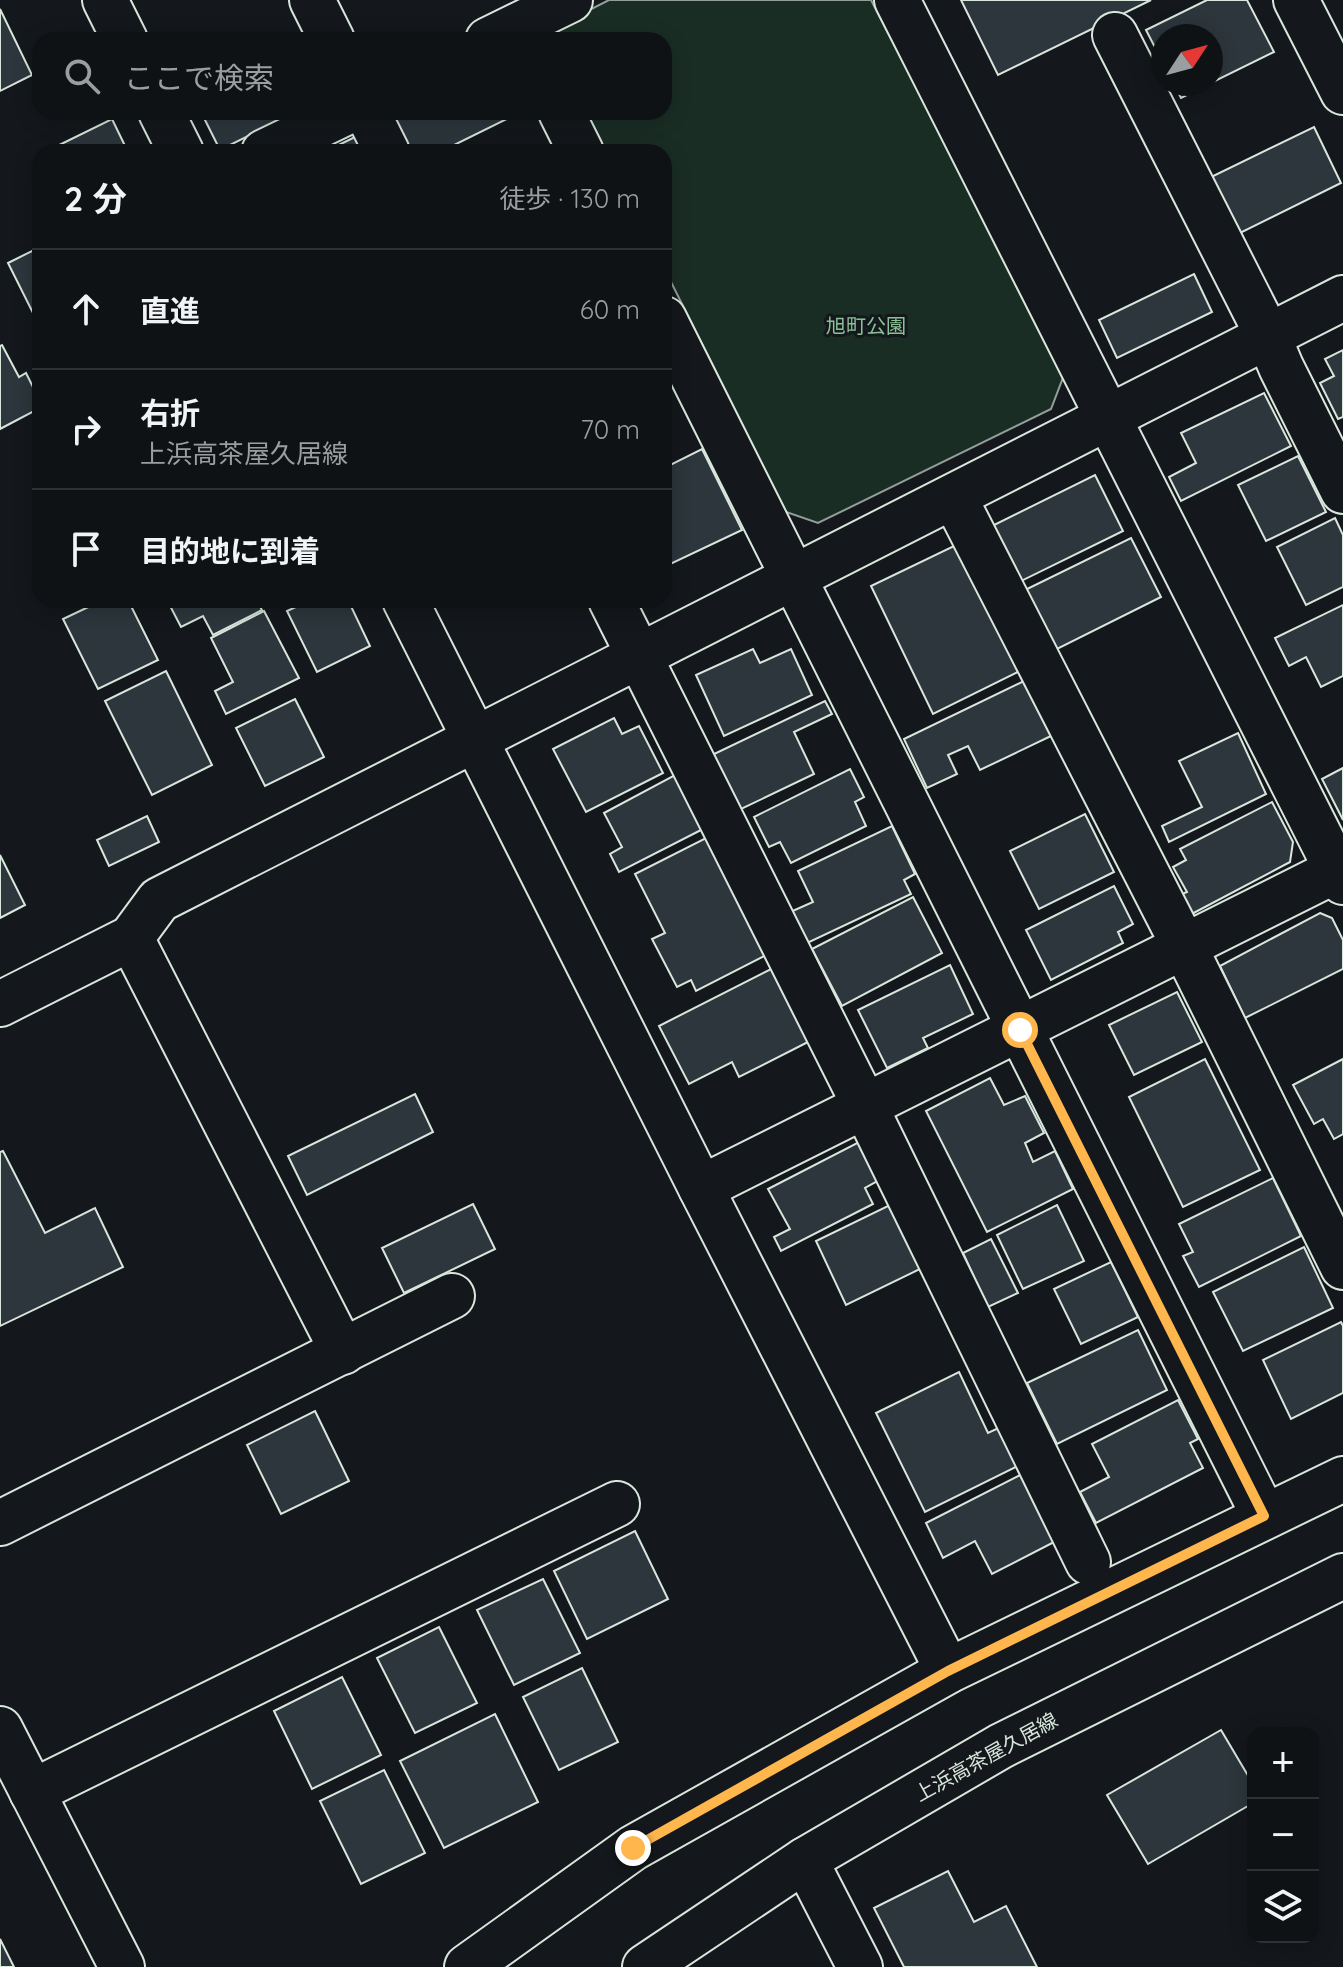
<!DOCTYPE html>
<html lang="ja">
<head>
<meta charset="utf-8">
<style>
  :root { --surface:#0f1215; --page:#181b1e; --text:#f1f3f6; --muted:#9b9ea0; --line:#2f3234 }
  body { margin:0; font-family:Quicksand,"Noto Sans JP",sans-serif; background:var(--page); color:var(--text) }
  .controls { position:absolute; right:24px; bottom:24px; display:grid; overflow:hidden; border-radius:16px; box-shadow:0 4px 20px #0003 }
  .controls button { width:72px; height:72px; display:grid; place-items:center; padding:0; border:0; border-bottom:2px solid var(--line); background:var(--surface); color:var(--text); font:40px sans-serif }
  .compass { position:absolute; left:1151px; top:24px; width:72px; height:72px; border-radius:50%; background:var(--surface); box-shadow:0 4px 20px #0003; rotate:54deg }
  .stop { position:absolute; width:24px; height:24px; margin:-18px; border:6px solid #ffb74d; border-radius:50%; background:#fff }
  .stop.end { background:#ffb74d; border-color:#fff; box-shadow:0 2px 8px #0008 }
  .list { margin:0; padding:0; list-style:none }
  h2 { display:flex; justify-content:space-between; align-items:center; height:104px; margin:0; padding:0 32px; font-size:34px }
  h2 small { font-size:26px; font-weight:400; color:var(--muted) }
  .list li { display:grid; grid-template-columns:52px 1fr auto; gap:24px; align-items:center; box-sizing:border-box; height:120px; padding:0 32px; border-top:2px solid var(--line) }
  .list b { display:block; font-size:30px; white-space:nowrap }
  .list p { margin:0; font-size:26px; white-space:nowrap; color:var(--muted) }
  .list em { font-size:26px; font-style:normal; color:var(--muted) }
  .icon { flex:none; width:44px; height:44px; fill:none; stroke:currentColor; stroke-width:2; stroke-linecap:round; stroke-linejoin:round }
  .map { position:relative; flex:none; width:1343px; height:1967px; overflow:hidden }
  .search { position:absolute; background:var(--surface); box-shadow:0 4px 20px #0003; left:32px; top:32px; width:640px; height:88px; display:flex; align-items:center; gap:20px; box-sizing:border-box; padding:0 28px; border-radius:24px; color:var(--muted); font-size:30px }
  .panel { position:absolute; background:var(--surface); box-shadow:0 4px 20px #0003; left:32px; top:144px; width:640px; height:464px; border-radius:24px }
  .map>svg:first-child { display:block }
  .green { fill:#1a2d24; stroke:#939e99; stroke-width:2 }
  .building { fill:#2c363c; stroke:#d8e6dc; stroke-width:2 }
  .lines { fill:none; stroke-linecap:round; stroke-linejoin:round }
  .minor-casing { stroke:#d8e6dc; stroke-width:48 }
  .major-casing { stroke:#d8e6dc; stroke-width:48 }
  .minor { stroke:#14181c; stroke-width:44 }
  .major { stroke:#14181c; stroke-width:44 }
  .route { stroke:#ffb74d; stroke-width:10 }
  .labels { text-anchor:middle; stroke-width:6; stroke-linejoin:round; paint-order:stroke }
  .park-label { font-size:20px; fill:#8ac095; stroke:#14181c }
  .street-label { font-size:20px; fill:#d8e6dc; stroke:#14181c }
</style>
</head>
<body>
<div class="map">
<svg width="1343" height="1967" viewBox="0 0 1343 1967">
  <rect width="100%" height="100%" fill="#14181c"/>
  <polygon class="green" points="609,0 871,0 1064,375 1051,409 818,523 786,512 664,268 664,152 606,152 586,112 664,112 664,40 550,40 546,32"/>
  <g class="building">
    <polygon points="961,0 1151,0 998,75"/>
    <polygon points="1207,0 1247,0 1274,52 1211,83 1211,36 1163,36 1163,63 1146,30"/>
    <polygon points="0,9 32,75 0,91"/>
    <polygon points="1174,84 1210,84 1181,98"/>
    <polygon points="201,112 297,112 220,150"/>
    <polygon points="400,112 513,112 515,115 440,152 411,152 393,115"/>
    <polygon points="112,119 128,152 45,152"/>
    <polygon points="1314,127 1341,183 1232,237 1205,180"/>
    <polygon points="357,136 365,152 324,152"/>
    <polygon points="40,247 40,322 38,323 8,263"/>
    <polygon points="1194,274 1212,312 1117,358 1099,320"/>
    <polygon points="2,345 19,377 26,373 40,401 40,408 0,429 0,346"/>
    <polygon points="1343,350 1343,417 1338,419 1320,383 1334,376 1325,359"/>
    <polygon points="1264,393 1291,446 1181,501 1169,477 1196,463 1181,433"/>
    <polygon points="702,449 742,530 664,567 664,468"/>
    <polygon points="1298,456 1326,512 1266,541 1238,485"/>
    <polygon points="1095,475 1123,531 1015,584 988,528"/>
    <polygon points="1335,518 1343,535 1343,587 1306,605 1277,547"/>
    <polygon points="1131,538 1161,597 1053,651 1023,591"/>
    <polygon points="956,545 1018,672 933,714 871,586"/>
    <polygon points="103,600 128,600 158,660 98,689 63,619"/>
    <polygon points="167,600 256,600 262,610 213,635 203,616 181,627"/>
    <polygon points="311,600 348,600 370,646 317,672 287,611"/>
    <polygon points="1343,605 1343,676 1321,687 1306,657 1289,666 1275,638"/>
    <polygon points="264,611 299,678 226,714 215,691 233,682 211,638"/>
    <polygon points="753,649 760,663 791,649 812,695 724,736 696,675"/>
    <polygon points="166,671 212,765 152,795 105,701"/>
    <polygon points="1024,681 1051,736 980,770 968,746 948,755 957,774 927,788 904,739"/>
    <polygon points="295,699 324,757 265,786 236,728"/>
    <polygon points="825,701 832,714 794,732 814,774 739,810 712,755"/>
    <polygon points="614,718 622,734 639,726 663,773 586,812 553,749"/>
    <polygon points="1238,733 1266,794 1169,842 1162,826 1202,807 1179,761"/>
    <polygon points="1343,768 1343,820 1322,779"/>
    <polygon points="850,769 864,797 855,802 866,826 791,863 780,842 769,847 754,817"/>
    <polygon points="675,775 703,829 619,872 610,854 622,847 604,813"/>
    <polygon points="1272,802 1293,842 1290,862 1186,917 1177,896 1187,892 1173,867 1186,860 1180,849"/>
    <polygon points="1085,814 1114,872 1039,909 1010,851"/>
    <polygon points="147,816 159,842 109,866 97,840"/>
    <polygon points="892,826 915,874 904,880 911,894 803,945 788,913 813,902 798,871"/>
    <polygon points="706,838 766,955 696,991 691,980 677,987 652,939 665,933 635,874"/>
    <polygon points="0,855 25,905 0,918"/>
    <polygon points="1114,886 1133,924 1118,932 1123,943 1051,980 1026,930"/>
    <polygon points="913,897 942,953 842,1006 812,949"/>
    <polygon points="1320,913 1332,918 1343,940 1343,969 1245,1018 1220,966"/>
    <polygon points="950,965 973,1014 923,1038 928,1048 887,1068 858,1010"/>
    <polygon points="771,969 808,1042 739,1077 732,1062 689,1084 659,1026"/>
    <polygon points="1177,992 1202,1042 1134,1075 1109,1025"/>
    <polygon points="1205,1059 1260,1170 1183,1207 1129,1097"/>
    <polygon points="1343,1059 1343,1134 1334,1139 1323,1119 1314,1124 1293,1085"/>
    <polygon points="990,1078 1004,1105 1025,1096 1044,1133 1025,1143 1033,1162 1055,1151 1073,1189 987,1232 926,1111"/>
    <polygon points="415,1094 433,1132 307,1195 288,1156"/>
    <polygon points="861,1141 881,1179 865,1188 873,1204 781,1251 774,1237 790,1229 768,1189"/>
    <polygon points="3,1151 45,1233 95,1208 123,1267 0,1326 0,1152"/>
    <polygon points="1273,1178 1301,1236 1199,1287 1183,1256 1193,1252 1179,1224"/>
    <polygon points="473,1204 495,1249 404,1293 382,1248"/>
    <polygon points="892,1204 924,1267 846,1305 816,1241"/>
    <polygon points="1057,1205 1084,1261 1023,1289 997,1235"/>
    <polygon points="991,1239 1018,1293 988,1307 963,1253"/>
    <polygon points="1304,1247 1333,1308 1243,1351 1213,1292"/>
    <polygon points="1111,1262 1138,1317 1081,1344 1054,1289"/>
    <polygon points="1341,1322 1343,1326 1343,1393 1291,1419 1263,1360"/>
    <polygon points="1138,1330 1167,1390 1057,1444 1027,1383"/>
    <polygon points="959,1372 988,1433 1005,1425 1024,1463 925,1512 876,1413"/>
    <polygon points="1178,1400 1198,1439 1190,1443 1203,1468 1096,1523 1080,1492 1109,1477 1092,1444"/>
    <polygon points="315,1411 349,1481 281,1514 247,1445"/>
    <polygon points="1024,1473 1058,1540 992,1574 975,1541 943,1558 926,1523"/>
    <polygon points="635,1531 668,1599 587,1639 554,1571"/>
    <polygon points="543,1579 580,1653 514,1685 477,1610"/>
    <polygon points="439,1627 477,1703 415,1733 377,1658"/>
    <polygon points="582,1668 618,1742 559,1770 523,1697"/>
    <polygon points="342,1677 381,1755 312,1789 274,1711"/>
    <polygon points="495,1714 538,1802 444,1848 400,1761"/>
    <polygon points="1221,1730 1253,1784 1253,1803 1148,1864 1107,1795"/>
    <polygon points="384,1770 425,1853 361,1884 320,1801"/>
    <polygon points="948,1871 974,1922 1006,1906 1037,1967 904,1967 874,1908"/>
    <polygon points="0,1939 14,1967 0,1967"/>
  </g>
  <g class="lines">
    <defs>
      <g id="minor">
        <polyline points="105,0 125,40"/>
        <polyline points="312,0 332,40"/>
        <polyline points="897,0 1343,882"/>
        <polyline points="1296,0 1343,92"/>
        <polyline points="1115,35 1268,336 1281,367 1343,491"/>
        <polyline points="488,40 570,0"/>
        <polyline points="161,112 181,152"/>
        <polyline points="367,112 387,152"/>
        <polyline points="561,112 581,152"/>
        <polyline points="264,152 347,112"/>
        <polyline points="664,319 1264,1516"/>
        <polyline points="954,497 1184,946 1343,1267"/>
        <polyline points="405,600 701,1188 948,1671"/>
        <polyline points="611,600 865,1106 1088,1562"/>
        <polyline points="131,938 343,1352"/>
        <polyline points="0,1004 131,938 159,900 1343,298"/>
        <polyline points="701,1188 1343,867"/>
        <polyline points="0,1523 452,1296"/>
        <polyline points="0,1729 122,1967"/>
        <polyline points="32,1792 617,1504"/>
        <polyline points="805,1860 860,1967"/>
      </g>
      <g id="major">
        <polyline points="467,1967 633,1848 948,1671 1343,1479"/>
        <polyline points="645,1967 805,1860 1001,1746 1343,1576"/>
      </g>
    </defs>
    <use href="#minor" class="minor-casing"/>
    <use href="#major" class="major-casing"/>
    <use href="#minor" class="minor"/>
    <use href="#major" class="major"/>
  </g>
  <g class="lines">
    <polyline class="route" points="633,1848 948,1671 1264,1516 1020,1030"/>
  </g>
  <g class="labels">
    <g class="park-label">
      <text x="866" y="333">旭町公園</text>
    </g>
    <g class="street-label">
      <text transform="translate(986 1757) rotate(-29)" y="7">上浜高茶屋久居線</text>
    </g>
  </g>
</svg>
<div class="controls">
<button>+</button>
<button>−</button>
<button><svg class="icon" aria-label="layers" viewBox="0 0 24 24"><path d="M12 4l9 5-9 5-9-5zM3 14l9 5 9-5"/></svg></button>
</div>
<svg class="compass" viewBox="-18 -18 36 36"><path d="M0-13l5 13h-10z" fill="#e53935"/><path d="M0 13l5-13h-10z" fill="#9b9ea0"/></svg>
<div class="stop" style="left:1020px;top:1030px"></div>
<div class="stop end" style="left:633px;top:1848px"></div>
<div class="search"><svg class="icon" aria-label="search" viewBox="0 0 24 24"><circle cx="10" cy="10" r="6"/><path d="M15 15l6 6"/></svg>ここで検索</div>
<section class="panel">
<h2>2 分<small>徒歩 · 130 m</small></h2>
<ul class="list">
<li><svg class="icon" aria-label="ahead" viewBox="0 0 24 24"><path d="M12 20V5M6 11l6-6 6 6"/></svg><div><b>直進</b></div><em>60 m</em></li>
<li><svg class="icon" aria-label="right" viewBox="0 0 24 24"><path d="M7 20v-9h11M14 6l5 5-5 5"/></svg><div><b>右折</b><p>上浜高茶屋久居線</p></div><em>70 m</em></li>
<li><svg class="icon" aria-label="arrive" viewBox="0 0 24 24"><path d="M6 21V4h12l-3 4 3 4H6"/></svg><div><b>目的地に到着</b></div></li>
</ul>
</section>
</div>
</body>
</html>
